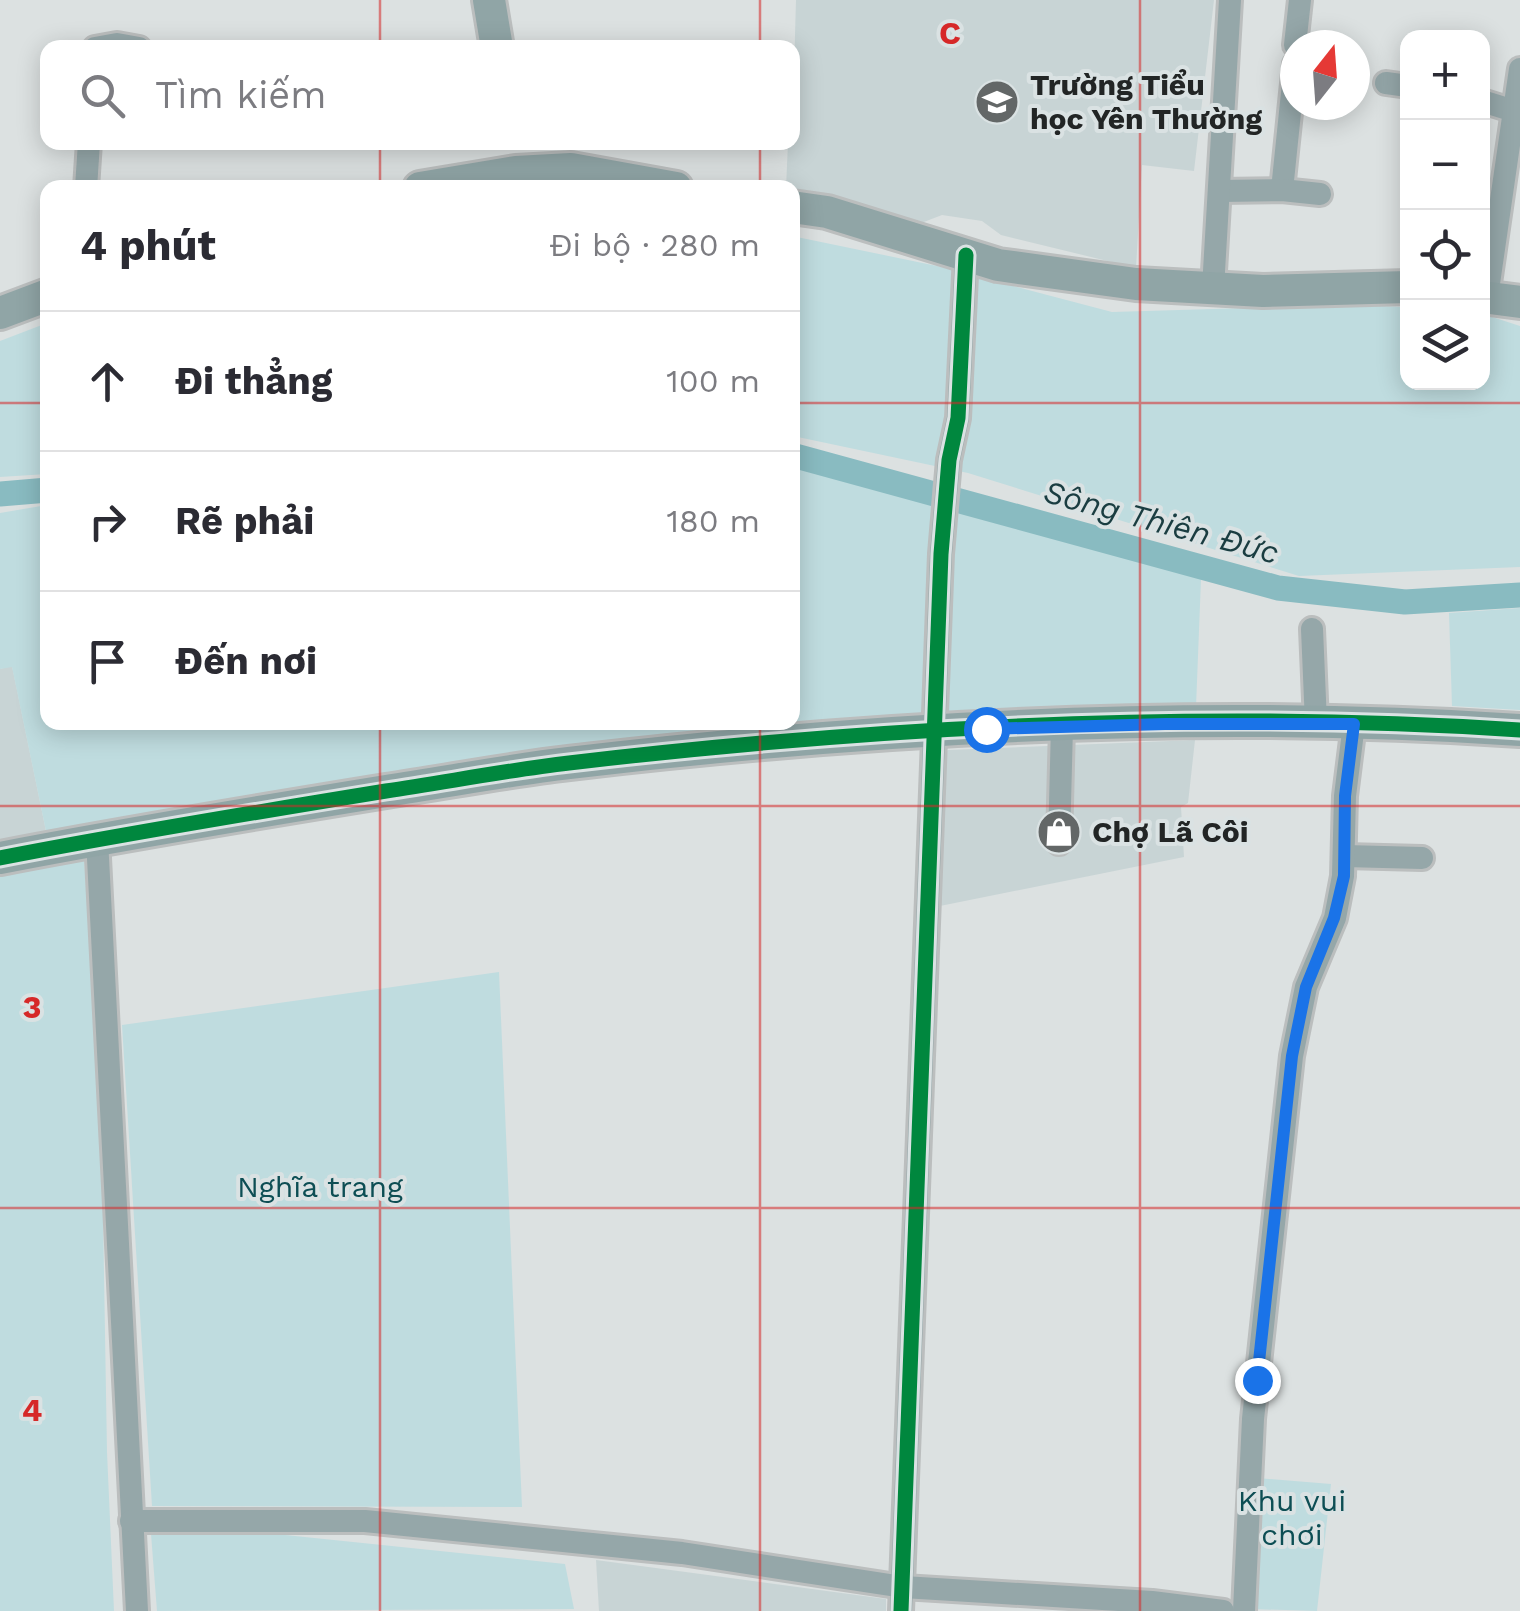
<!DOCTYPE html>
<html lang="vi">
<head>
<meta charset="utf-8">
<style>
  :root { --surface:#fff; --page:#f7f7f7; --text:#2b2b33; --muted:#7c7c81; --line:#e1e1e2 }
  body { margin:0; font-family:"Work Sans",sans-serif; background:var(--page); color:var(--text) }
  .controls { position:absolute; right:30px; top:30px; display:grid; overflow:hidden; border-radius:20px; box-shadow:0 5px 25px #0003 }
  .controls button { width:90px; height:90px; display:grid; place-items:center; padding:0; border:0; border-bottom:2px solid var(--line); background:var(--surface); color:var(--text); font:50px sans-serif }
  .compass { position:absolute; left:1280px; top:30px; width:90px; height:90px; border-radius:50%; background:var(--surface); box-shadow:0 5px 25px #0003; rotate:17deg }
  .stop { position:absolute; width:30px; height:30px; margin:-22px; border:8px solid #1a73e8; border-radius:50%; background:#fff }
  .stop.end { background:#1a73e8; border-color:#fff; box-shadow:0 2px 10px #0008 }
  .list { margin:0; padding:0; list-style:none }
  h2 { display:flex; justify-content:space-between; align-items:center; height:130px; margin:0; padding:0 40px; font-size:42px }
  h2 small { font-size:32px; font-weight:400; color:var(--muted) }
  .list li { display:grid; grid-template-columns:65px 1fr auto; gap:30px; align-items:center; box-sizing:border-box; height:140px; padding:0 40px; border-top:2px solid var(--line) }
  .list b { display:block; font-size:38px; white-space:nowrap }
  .list em { font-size:32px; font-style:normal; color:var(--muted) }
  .icon { flex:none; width:55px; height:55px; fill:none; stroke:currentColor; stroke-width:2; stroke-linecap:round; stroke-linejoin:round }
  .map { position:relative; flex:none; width:1520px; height:1611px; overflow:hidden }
  .search { position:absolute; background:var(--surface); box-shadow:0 5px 25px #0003; left:40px; top:40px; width:760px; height:110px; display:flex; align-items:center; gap:25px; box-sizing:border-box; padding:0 35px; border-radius:20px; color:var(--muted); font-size:38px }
  .panel { position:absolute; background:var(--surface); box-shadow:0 5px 25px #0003; left:40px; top:180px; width:760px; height:550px; border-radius:20px }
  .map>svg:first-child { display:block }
  .built { fill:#c8d4d5 }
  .green { fill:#bfdcdf }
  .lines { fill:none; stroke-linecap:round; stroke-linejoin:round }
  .canal { stroke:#89bbc1; stroke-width:25 }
  .street-casing { stroke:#bbbebe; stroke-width:28 }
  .secondary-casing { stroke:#bbbebe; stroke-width:38 }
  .street { stroke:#95a7a9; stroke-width:22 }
  .secondary { stroke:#90a5a6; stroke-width:32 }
  .cycleway-casing { stroke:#dae2e3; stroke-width:21 }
  .cycleway { stroke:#00873e; stroke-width:15 }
  .route { stroke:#1a73e8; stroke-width:12 }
  .grid { fill:none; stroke:#d62828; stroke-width:2.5; stroke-opacity:0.55 }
  .labels { text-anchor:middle; stroke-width:8; stroke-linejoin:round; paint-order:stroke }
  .poi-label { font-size:30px; font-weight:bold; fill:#222525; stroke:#dae2e3; text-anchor:start }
  .park-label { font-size:30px; fill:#0d4e54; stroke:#dae2e3 }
  .water-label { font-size:32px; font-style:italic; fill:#1a3d41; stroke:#dae2e3 }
  .grid-label { font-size:32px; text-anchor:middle; font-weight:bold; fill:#d62828; stroke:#dae2e3; stroke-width:8; stroke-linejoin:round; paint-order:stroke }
</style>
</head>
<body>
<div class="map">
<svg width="1520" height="1611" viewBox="0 0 1520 1611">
  <rect width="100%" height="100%" fill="#dce1e1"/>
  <g class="built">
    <polygon points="796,0 1214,0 1194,171 1142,165 1136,268 1001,235 982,221 942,215 916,225 793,193 792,188 786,188 788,143 792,142"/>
    <polygon points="12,666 47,836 0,842 0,669"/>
    <polygon points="1195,740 1188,803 1181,807 1184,857 930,908 939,757 948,750"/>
    <polygon points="596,1560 886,1599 886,1611 599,1611"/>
  </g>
  <g class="green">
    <polygon points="792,236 937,266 1112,312 1352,305 1407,307 1408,382 1482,382 1483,314 1520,326 1520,567 1299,576 968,473 793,436"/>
    <polygon points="47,323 47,474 0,477 0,341"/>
    <polygon points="793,464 1068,538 1201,579 1196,707 585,744 47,836 12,667 0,669 0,513 47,505 48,722 792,722"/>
    <polygon points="1520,608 1520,710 1452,706 1449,613"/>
    <polygon points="84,859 101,1096 107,1452 114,1611 0,1611 0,873"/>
    <polygon points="499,972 522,1507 152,1506 122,1025"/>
    <polygon points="1257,1478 1331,1484 1317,1611 1250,1609"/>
    <polygon points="150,1521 565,1564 574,1609 157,1611"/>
  </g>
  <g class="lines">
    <g class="canal">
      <polyline points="792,455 1278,588 1405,602 1520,595"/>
      <polyline points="0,494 48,490"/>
    </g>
    <defs>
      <g id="street">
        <polyline points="1295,45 1300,0"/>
        <polyline points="95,48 117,44 139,48"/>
        <polyline points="1386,83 1408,86"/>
        <polyline points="1482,101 1514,111"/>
        <polyline points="86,188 89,142"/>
        <polyline points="1282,190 1295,64"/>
        <polyline points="1220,191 1282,190 1320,194"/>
        <polyline points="1213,288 1230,0"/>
        <polyline points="1487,297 1520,69"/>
        <polyline points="1312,629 1316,723"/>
        <polyline points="97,839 137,1611"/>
        <polyline points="1059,843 1062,726"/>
        <polyline points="1345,856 1422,858"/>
        <polyline points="131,1521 365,1521 682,1553 903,1587 1152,1602 1223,1611"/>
        <polyline points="901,1611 941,554 949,460 958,418 966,255"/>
        <polyline points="1244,1611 1253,1419 1292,1056 1306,987 1335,918 1343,876 1345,796 1354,724"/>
      </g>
      <g id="secondary">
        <polyline points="489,0 497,48"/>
        <polyline points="420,188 516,172 571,169 676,188"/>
        <polyline points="792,207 827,212 998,265 1136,284 1263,291 1408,287"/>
        <polyline points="1482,297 1520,302"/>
        <polyline points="0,313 48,295"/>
        <path d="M0 858C128 833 257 812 386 791 447 782 508 770 569 763 883 726 1204 709 1520 730"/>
      </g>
    </defs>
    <use href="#street" class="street-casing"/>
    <use href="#secondary" class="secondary-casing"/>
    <use href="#street" class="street"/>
    <use href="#secondary" class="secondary"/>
    <defs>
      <g id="cycleway">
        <path d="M0 858C128 833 257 812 386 791 447 782 508 770 569 763 883 726 1204 709 1520 730"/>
        <polyline points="901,1611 941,554 949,460 958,418 966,255"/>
      </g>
    </defs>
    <use href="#cycleway" class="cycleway-casing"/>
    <use href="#cycleway" class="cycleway"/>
  </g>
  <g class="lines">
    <polyline class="route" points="986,729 1165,724 1354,724 1345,796 1344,876 1334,918 1306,987 1292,1056 1257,1380"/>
  </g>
  <path class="grid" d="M380 0V48M760 0V48M1140 0V1611M380 142V188M760 142V188M0 403H48M792 403H1520M380 722V1611M760 722V1611M0 806H1520M0 1208H1520"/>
  <defs>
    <symbol id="school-disc" viewBox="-11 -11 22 22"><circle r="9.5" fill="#636767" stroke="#dae2e3"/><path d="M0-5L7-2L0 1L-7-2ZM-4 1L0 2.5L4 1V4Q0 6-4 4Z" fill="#fff"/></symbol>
    <symbol id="shop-disc" viewBox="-11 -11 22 22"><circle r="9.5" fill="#636767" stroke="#dae2e3"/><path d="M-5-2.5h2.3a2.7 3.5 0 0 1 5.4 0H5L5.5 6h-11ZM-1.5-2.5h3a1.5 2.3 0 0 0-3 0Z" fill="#fff"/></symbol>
  </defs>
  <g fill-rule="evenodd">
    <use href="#school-disc" x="972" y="77" width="50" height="50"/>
    <use href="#shop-disc" x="1034" y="807" width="50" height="50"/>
  </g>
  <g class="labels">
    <g class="poi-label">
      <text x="1030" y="95">Trường Tiểu<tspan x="1030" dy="34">học Yên Thường</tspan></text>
      <text x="1092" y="842">Chợ Lã Côi</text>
    </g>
    <g class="park-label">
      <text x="320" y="1197">Nghĩa trang</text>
      <text x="1292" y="1511">Khu vui<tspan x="1292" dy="34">chơi</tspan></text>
    </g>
    <g class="water-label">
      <text transform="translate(1161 522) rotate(15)" y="11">Sông Thiên Đức</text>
    </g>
  </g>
  <g class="grid-label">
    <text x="950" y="44">C</text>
    <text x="32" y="1018">3</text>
    <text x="32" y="1421">4</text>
  </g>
</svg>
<div class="controls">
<button>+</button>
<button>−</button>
<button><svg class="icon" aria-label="locate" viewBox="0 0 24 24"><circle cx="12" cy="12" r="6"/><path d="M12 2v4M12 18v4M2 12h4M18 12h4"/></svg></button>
<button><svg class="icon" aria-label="layers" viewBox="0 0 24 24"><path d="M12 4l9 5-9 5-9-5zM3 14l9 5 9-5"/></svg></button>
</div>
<svg class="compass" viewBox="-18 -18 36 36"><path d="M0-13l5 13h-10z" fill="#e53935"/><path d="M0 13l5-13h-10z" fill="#7c7c81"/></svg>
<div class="stop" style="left:986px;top:729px"></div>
<div class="stop end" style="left:1257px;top:1380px"></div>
<div class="search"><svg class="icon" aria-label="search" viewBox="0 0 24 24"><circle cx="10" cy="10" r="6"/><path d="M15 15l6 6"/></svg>Tìm kiếm</div>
<section class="panel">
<h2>4 phút<small>Đi bộ · 280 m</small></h2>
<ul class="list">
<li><svg class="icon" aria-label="ahead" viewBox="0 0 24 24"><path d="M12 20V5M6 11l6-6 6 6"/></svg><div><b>Đi thẳng</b></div><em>100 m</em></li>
<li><svg class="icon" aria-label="right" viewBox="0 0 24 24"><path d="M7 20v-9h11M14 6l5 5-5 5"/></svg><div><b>Rẽ phải</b></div><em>180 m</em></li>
<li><svg class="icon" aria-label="arrive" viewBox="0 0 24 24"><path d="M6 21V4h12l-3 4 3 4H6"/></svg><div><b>Đến nơi</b></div></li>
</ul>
</section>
</div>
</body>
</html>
